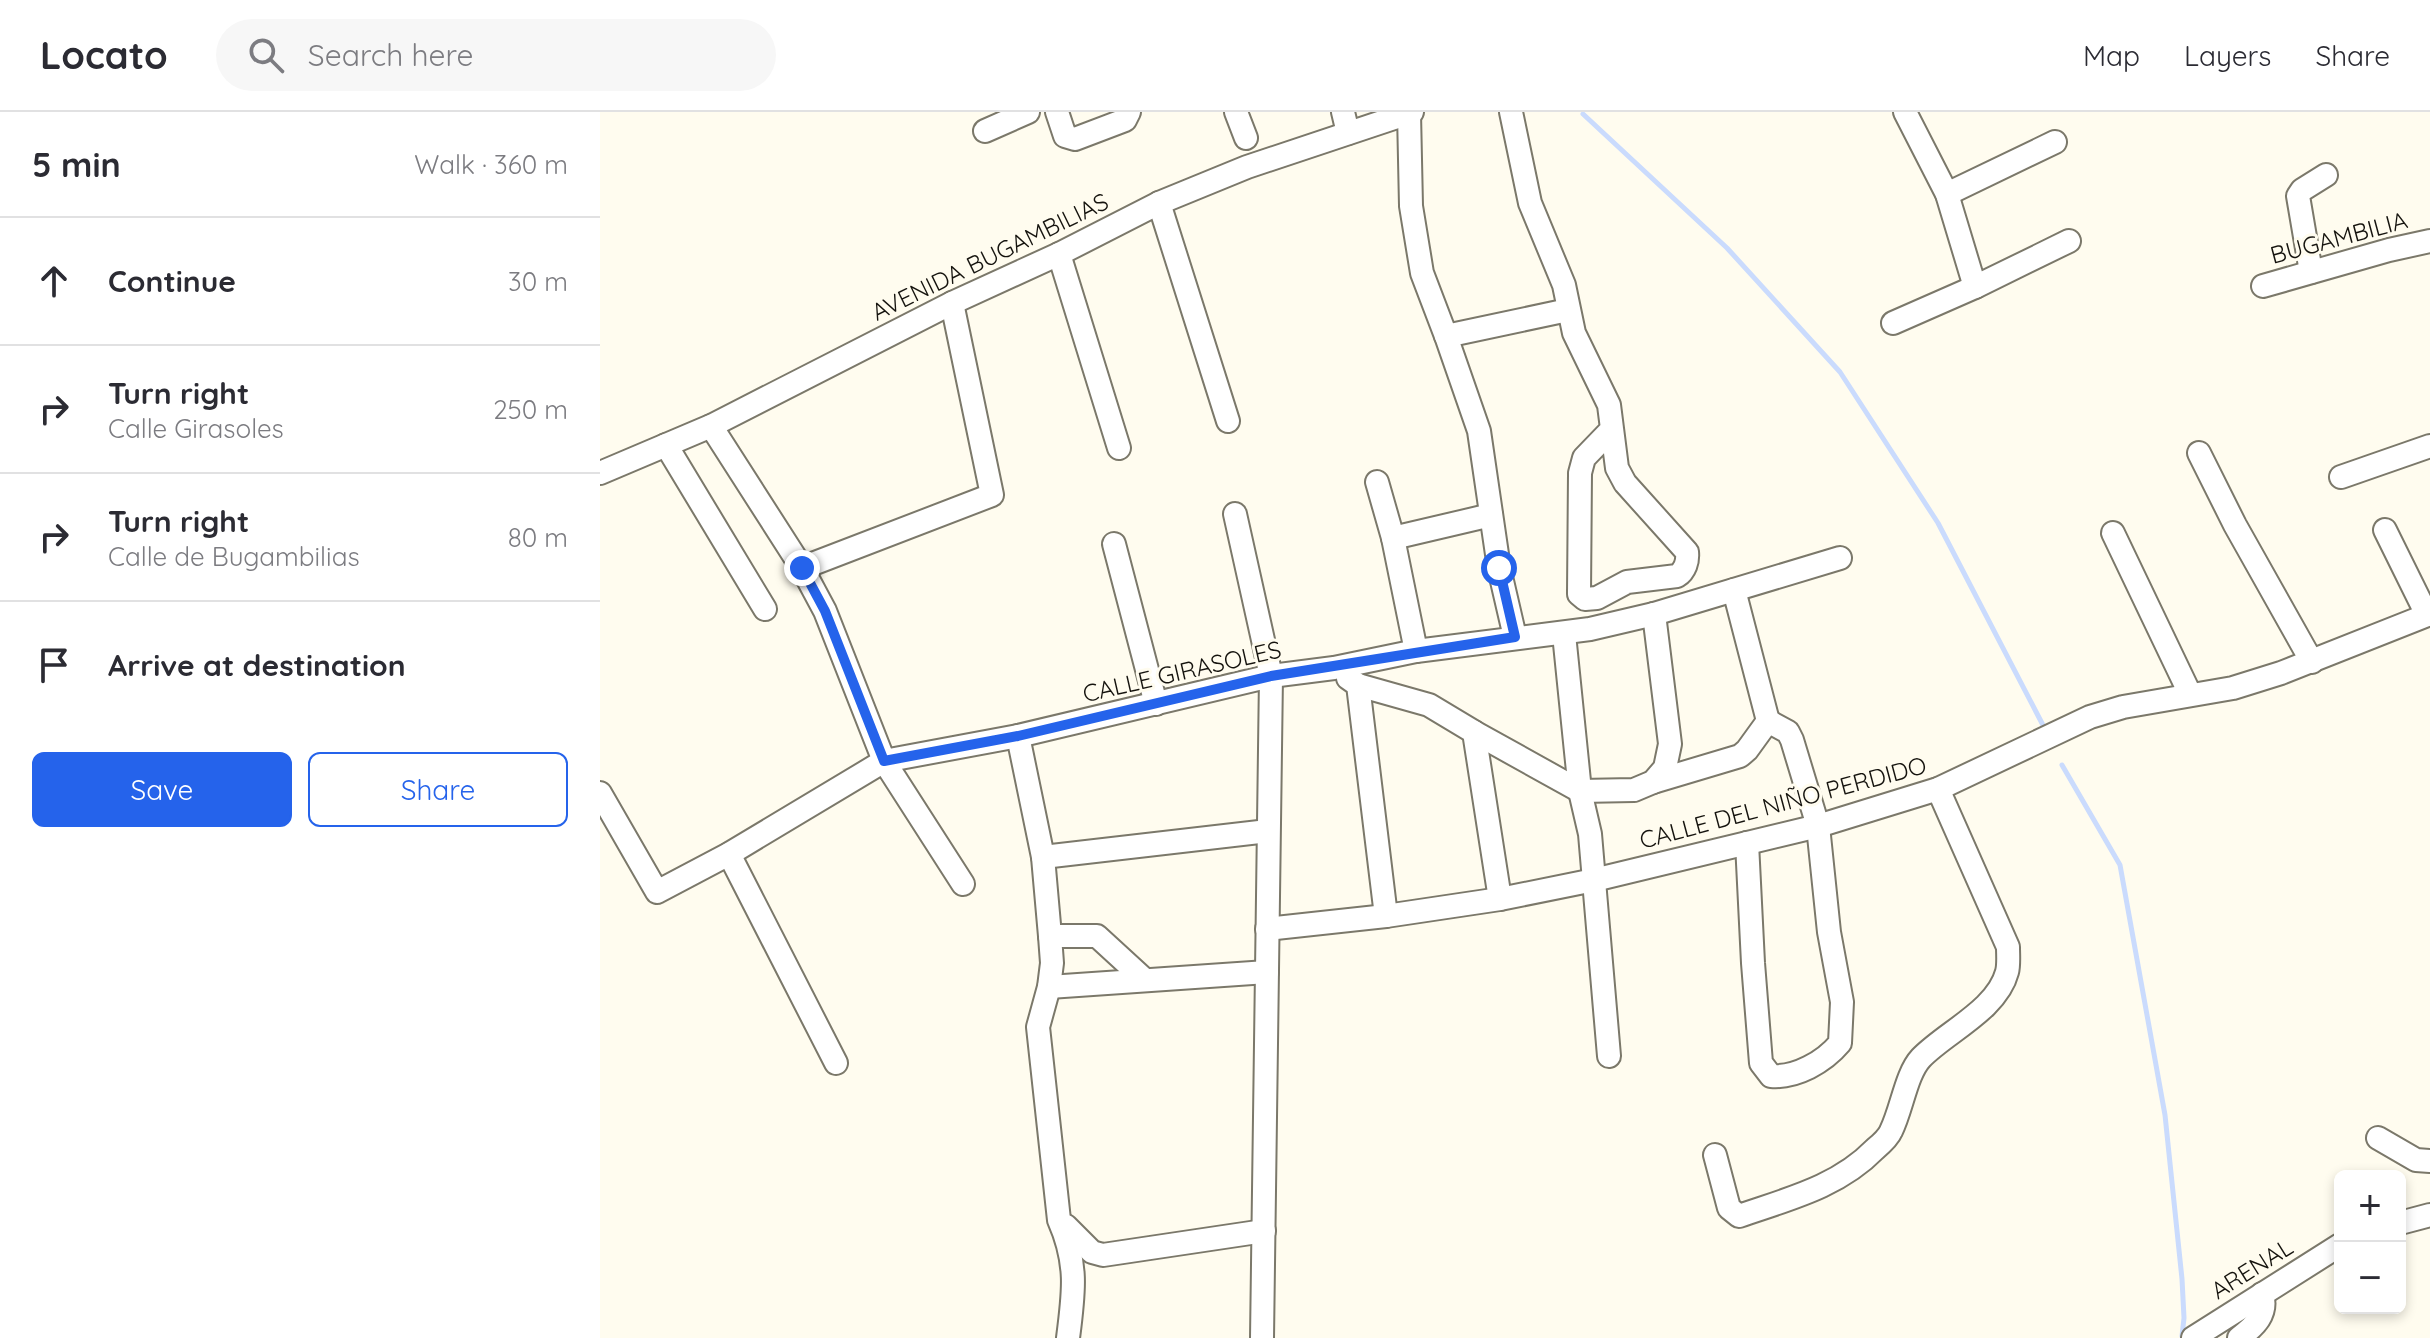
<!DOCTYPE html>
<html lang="en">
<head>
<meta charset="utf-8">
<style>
  :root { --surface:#fff; --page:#f7f7f7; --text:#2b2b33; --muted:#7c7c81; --line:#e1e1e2; --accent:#2563eb }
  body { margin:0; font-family:Quicksand,sans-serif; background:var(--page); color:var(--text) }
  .controls { position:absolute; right:24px; bottom:24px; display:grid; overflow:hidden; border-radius:12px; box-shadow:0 4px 12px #0003 }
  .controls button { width:72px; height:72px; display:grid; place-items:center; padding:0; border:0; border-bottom:2px solid var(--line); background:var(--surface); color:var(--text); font:40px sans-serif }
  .stop { position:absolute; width:24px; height:24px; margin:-18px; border:6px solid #2563eb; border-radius:50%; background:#fff }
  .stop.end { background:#2563eb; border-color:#fff; box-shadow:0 2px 8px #0008 }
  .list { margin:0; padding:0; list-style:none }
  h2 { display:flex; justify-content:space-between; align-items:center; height:104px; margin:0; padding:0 32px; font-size:34px }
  h2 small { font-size:26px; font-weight:400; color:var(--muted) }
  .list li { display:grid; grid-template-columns:52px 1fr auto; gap:24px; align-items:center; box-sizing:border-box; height:128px; padding:0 32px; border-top:2px solid var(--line) }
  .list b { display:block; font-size:30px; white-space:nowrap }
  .list p { margin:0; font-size:26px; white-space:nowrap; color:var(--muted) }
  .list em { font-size:26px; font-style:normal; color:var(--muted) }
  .actions { display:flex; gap:16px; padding:24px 32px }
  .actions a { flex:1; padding:18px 0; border:2px solid var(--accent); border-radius:12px; text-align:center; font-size:28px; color:var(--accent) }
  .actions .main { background:var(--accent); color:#fff }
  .icon { flex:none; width:44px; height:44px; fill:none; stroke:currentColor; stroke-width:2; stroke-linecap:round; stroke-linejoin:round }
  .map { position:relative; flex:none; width:1830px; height:1226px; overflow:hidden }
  header { display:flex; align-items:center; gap:48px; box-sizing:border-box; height:112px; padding:0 40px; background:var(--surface); border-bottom:2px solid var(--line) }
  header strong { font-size:38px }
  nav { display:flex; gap:44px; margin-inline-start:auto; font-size:28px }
  .search { width:560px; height:72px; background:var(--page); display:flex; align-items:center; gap:20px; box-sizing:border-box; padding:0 28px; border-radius:44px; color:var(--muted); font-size:30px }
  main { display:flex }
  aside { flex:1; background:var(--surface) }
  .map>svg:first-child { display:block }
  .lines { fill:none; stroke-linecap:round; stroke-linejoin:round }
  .stream { stroke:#cadbfd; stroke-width:5 }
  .minor-casing { stroke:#7b786a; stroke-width:26 }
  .minor { stroke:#fff; stroke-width:22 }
  .route { stroke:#2563eb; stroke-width:10 }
  .labels { text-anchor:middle; stroke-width:6; stroke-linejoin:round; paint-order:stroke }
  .street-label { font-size:24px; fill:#15130e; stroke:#fffcef }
</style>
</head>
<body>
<header>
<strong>Locato</strong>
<div class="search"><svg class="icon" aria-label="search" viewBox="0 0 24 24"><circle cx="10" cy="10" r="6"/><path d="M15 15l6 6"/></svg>Search here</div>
<nav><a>Map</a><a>Layers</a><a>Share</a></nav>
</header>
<main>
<aside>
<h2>5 min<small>Walk · 360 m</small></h2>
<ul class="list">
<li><svg class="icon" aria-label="ahead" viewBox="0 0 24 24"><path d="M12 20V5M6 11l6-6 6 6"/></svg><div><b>Continue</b></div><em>30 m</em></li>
<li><svg class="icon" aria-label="right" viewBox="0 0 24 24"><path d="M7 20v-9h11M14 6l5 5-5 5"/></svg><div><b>Turn right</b><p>Calle Girasoles</p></div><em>250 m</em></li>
<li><svg class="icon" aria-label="right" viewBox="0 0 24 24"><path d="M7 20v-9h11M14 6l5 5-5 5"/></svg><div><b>Turn right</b><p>Calle de Bugambilias</p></div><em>80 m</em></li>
<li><svg class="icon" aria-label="arrive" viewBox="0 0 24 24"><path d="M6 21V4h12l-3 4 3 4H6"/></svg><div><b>Arrive at destination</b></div></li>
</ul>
<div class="actions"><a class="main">Save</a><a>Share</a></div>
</aside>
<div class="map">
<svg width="1830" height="1226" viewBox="0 0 1830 1226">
  <rect width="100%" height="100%" fill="#fffcef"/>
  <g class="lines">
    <g class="stream">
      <polyline points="983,2 1127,136 1240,260 1338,411 1446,619"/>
      <polyline points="1462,653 1520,753 1565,1003 1582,1167 1584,1206 1582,1224"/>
    </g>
    <defs>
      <g id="minor">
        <polyline points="457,0 465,24 475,27 525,8 529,0"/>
        <polyline points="636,0 646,26"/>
        <polyline points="743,0 748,21"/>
        <path d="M911 0 930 91 964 173 974 221 1009 293 1017 356 1025 371 1087 440C1088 449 1085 459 1077 464L1027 470 997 486 985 487 979 482 980 361 984 346 1012 317"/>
        <polyline points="1305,0 1347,82 1375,175"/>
        <polyline points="809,1 811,94 822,161 846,224 968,198"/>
        <polyline points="385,19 428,0"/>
        <polyline points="1347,82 1455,30"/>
        <polyline points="559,91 628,309"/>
        <polyline points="459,142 519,336"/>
        <polyline points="1711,160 1698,84 1702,78 1726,63"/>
        <polyline points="1663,174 1789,138 1830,129"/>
        <polyline points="1293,211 1375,175 1469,129"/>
        <polyline points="846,224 879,319 899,456 915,525"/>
        <polyline points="111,314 202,456 225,499 284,649 363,772"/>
        <polyline points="66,333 165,497"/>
        <polyline points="1599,341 1635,413 1712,550"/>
        <polyline points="0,361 111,314 352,191 459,142 559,91 647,55 812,0"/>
        <polyline points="1741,365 1830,334"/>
        <polyline points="777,370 793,426 816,539"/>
        <polyline points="635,402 671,564 662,1226"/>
        <polyline points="1785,418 1827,503"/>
        <polyline points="1513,421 1590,582"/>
        <polyline points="793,426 891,403"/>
        <polyline points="514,432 556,592"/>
        <polyline points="202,456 392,383 352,191"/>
        <polyline points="964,522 980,679 990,722 1009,944"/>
        <polyline points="748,566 758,573 786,804"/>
        <polyline points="758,573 829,593 874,620 900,787"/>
        <polyline points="874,620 980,679 1034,678 1053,670 1065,656 1070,632 1054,502"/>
        <path d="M418 624 443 745 450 824 452 851 449 875 438 915 459 1108C478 1151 474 1180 468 1226"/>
        <polyline points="1053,670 1140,644 1147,638 1168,609 1134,478"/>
        <polyline points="0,681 57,780 129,742 284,649 418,624 671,564 734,556 816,539 990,517 1054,502 1240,446"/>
        <path d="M1147 731 1153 851 1161 951 1171 964C1196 966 1224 950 1240 931L1242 890 1229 820 1218 714 1192 628 1188 620 1168 609"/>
        <polyline points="129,742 236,951"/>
        <polyline points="443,745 668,719"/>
        <polyline points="667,817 786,804 900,787 994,768 1218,714 1338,677 1490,605 1523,595 1633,576 1681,561 1830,502"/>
        <polyline points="450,824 497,824 545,868"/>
        <polyline points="449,875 667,860"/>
        <polyline points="1778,1026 1816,1048 1830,1049"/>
        <path d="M1115 1043 1129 1096 1139 1104C1188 1087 1238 1075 1275 1037 1281 1032 1288 1026 1291 1019 1302 997 1306 962 1321 946 1346 920 1397 898 1407 860 1409 853 1408 843 1408 835L1338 677"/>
        <polyline points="1800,1111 1830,1103"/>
        <polyline points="466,1114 492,1140 503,1143 664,1119"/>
        <polyline points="1593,1226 1740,1133"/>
        <path d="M1639 1226C1655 1214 1668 1202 1662 1182"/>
      </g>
    </defs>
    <use href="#minor" class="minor-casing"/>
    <use href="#minor" class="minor"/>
  </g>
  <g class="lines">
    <polyline class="route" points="202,456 225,499 284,649 418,624 671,564 915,525 899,456"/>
  </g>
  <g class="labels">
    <g class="street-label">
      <text transform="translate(1739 126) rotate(-15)" y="8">BUGAMBILIA</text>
      <text transform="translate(390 145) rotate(-26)" y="8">AVENIDA BUGAMBILIAS</text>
      <text transform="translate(582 560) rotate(-13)" y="8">CALLE GIRASOLES</text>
      <text transform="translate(1183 691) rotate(-15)" y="8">CALLE DEL NIÑO PERDIDO</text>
      <text transform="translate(1652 1157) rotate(-32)" y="8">ARENAL</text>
    </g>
  </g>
</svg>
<div class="controls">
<button>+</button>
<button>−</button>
</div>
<div class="stop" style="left:899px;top:456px"></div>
<div class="stop end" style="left:202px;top:456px"></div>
</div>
</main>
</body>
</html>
